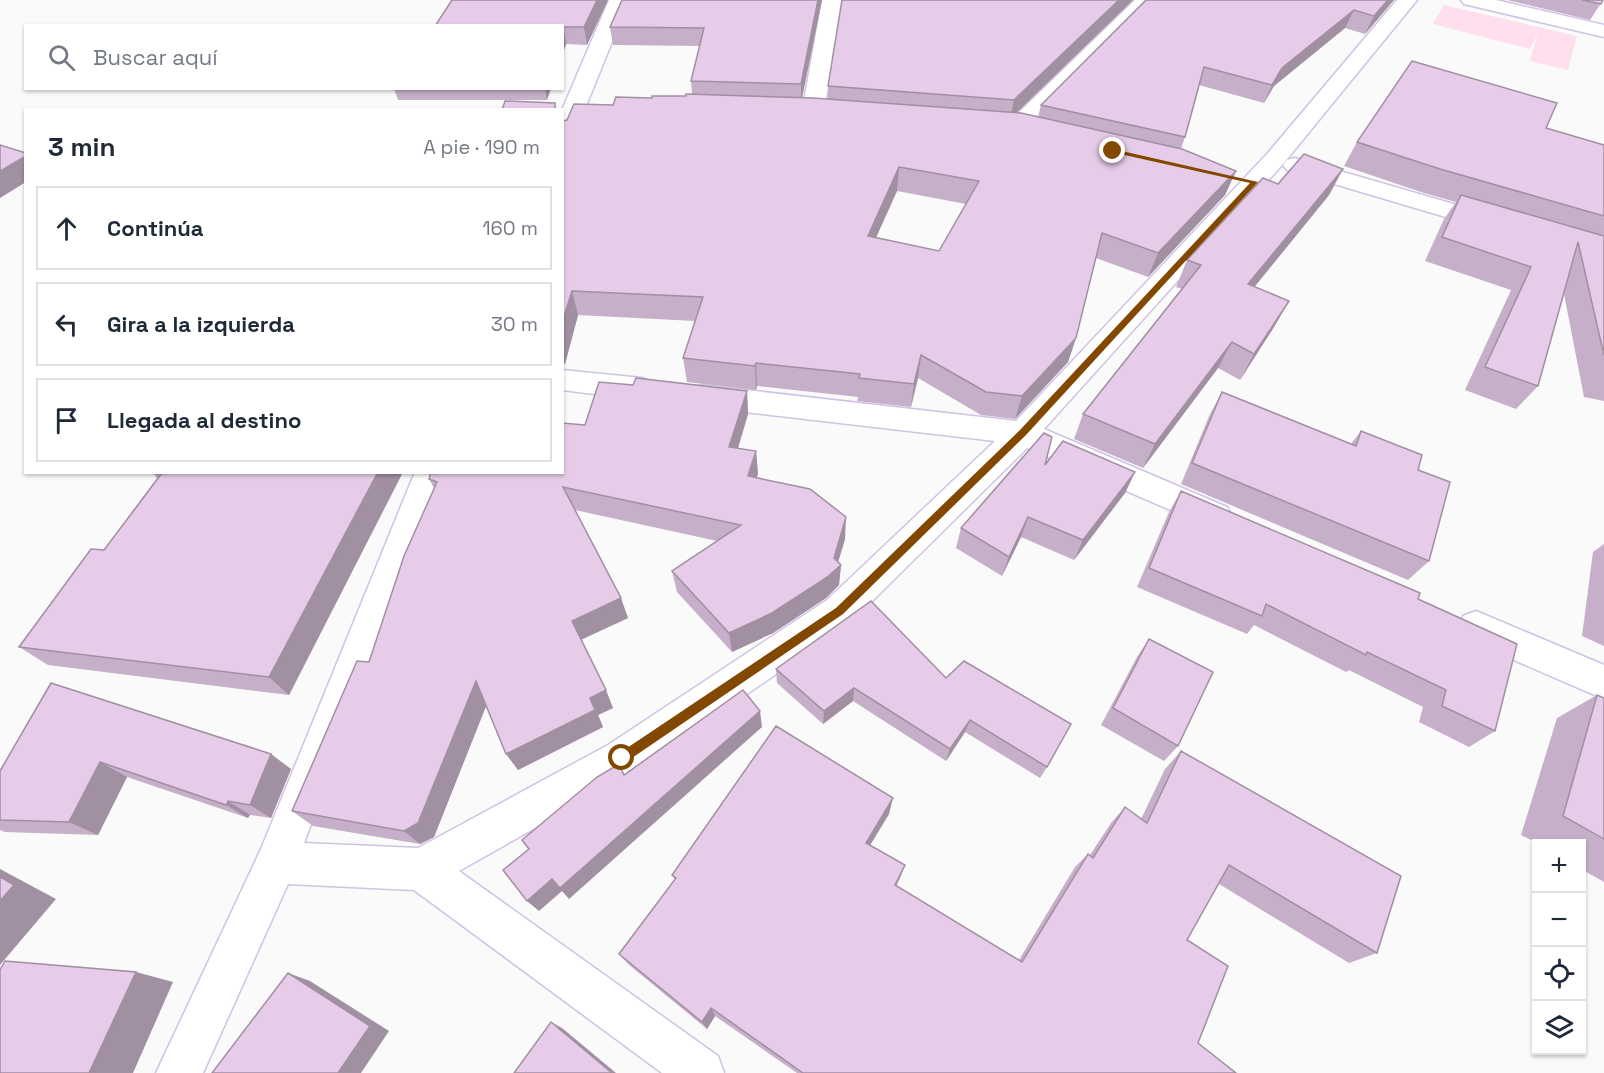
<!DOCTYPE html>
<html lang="es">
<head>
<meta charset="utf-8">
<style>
  :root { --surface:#fff; --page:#f6f6f7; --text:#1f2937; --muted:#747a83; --line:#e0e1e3 }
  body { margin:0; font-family:"Space Grotesk",sans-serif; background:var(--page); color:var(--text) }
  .controls { position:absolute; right:18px; bottom:18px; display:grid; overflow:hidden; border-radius:0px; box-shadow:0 2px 4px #0004 }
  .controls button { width:54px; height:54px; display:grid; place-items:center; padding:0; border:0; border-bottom:2px solid var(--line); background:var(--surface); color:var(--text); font:30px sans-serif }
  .stop { position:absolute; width:18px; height:18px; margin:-14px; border:4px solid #824800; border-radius:50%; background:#fff }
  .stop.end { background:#824800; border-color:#fff; box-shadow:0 2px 6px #0008 }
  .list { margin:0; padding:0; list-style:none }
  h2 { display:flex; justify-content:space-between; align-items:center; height:78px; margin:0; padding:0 24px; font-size:26px }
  h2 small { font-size:20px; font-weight:400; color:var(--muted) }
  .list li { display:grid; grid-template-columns:39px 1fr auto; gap:18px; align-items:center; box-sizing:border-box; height:84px; margin:0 12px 12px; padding:0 12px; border:2px solid var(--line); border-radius:0px }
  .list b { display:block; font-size:22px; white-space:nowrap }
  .list em { font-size:20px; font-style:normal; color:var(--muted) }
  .icon { flex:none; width:33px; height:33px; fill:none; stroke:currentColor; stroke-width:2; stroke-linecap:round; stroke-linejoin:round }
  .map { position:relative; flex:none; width:1604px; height:1073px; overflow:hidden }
  .search { position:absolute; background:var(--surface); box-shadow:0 2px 4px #0004; left:24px; top:24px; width:540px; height:66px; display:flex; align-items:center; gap:15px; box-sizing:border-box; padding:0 21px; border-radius:0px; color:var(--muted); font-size:22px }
  .panel { position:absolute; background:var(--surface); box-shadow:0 2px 4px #0004; left:24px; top:108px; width:540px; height:366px; border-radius:0px }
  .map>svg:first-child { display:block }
  .green { fill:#ffdeed }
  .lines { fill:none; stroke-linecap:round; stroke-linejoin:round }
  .minor-casing { stroke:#cec3e4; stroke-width:3 }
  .minor { fill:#fff; fill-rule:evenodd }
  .wall { fill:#c6afc8; fill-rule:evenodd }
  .shaded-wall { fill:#a18fa2 }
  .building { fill:#e6cce8; stroke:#a18fa2; stroke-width:1.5; fill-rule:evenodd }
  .route { fill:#824800 }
</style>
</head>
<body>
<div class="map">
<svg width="1604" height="1073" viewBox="0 0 1604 1073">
  <rect width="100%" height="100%" fill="#fafafa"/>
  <polygon class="green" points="1444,5 1577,36 1568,70 1530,61 1538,33 1530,49 1433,24"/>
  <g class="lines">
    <defs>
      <g id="minor">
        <polygon points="609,0 629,0 573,138 570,143 562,145 562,110"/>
        <polygon points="822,0 842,0 824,112 821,117 805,117 802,112"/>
        <polygon points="1135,0 1156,0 1024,133 1008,133 1005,128 1008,123"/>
        <polygon points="1397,0 1417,0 1283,164 1044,429 1227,507 1232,516 1227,525 1216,529 1205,525 1027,448 851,622 636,771 459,871 718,1056 724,1073 662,1073 414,890 288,884 203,1073 156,1073 261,849 415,472 446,472 304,843 418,848 608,745 827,600 995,441 702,407 692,404 687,396 692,388 702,385 1016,421 1267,154"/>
        <polygon points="1461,0 1496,0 1604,25 1604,37 1464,4"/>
        <polygon points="1295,158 1502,218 1505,223 1502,228 1493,231 1287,170 1283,165 1287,160"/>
        <polygon points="562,370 642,378 652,382 657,389 652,396 642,400 562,390"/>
        <polygon points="1476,611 1604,665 1604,699 1463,638 1458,627 1463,616"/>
      </g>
    </defs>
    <use href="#minor" class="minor-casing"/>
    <use href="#minor" class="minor"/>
  </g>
  <g class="wall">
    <polygon points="452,0 608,0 587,45 566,44 562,56 562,26"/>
    <path d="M822 0 802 97 828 99V86L1133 0 1016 113 1038 117 1041 105 1146 0H1394L1365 34 1345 28 1274 86 1264 103 1199 85 1185 137 1181 149 1236 171 1225 195 1148 277 1096 258 1076 338 1068 362 1015 419 981 415 918 378 911 407 857 401 858 397 757 386 756 390 687 382 683 358 695 321 578 315 565 364H562V121L613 105 652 98 686 96 692 94 691 81 700 46 613 45 610 27ZM897 191 966 204 939 251 876 237Z"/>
    <polygon points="1507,0 1603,0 1590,20"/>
    <polygon points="394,88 551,88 547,100 398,100"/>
    <polygon points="1357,142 1604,145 1604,401 1584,397 1564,294 1538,386 1516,409 1465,390 1511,290 1425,261 1444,219 1456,202 1424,193 1344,166"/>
    <polygon points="1343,169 1329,195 1254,287 1289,301 1274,327 1240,380 1218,368 1143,468 1074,439 1083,414 1182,289 1176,287 1187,260 1278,184"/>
    <polygon points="633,385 747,391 748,414 738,449 756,451 758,474 756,477 845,539 838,562 841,565 839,585 826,598 773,633 732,652 677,592 672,571 717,541 575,510 628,618 581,640 613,708 598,715 603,727 518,770 486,705 434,837 420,844 313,826 292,811 369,662 434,488 429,479 585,425"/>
    <polygon points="1222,392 1351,444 1361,431 1418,470 1429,561 1408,580 1181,484 1210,414"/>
    <polygon points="1045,465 1135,472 1125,493 1074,560 1021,537 1002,576 956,548 961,528"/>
    <polygon points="152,472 403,472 289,695 48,665 19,647 104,550 157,478"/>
    <polygon points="1181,491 1418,599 1495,731 1469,747 1419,722 1423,707 1349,670 1346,672 1254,625 1247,634 1137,587 1169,512"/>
    <polygon points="1604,544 1604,646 1582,636 1593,552"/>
    <polygon points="1149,639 1178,746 1164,761 1101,725 1137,657"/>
    <polygon points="776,669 946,678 1047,767 1040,778 965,732 946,761 853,701 823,724 777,683"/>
    <polygon points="51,683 291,769 271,818 250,815 248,818 127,777 98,835 5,832 0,830 0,820"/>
    <polygon points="1597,695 1604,698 1604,882 1581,869 1581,843 1537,843 1521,835 1557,718"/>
    <polygon points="1181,751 1377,953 1349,963 1219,884 1187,940 1198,1043 1236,1073 797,1073 715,1016 707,1029 628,964 619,954 675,880 672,875 889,814 870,845 905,865 896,886 1019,960 1075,867 1088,854 1090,855 1111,823 1125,807 1141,819 1165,769"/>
  </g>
  <g class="shaded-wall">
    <polygon points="597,0 608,0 587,45 584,27"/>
    <polygon points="818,0 822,0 801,103 801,84"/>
    <polygon points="1119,0 1133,0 1010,119 1014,100"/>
    <polygon points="1388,0 1394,0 1365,34 1374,16"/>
    <polygon points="1354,10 1345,28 1274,86 1264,103 1272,85 1282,68"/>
    <polygon points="563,26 566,44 562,56"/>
    <polygon points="545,88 551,88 547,100"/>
    <polygon points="26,156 26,182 0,198 0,171"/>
    <polygon points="899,167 897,191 866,260 868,236"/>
    <polygon points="1343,169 1329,195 1235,311 1248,284"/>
    <polygon points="1236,171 1225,195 1148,277 1158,253"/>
    <polygon points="572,291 578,315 565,364 562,357 562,323"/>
    <polygon points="1289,301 1274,327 1240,380 1254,354"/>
    <polygon points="1076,338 1068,362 1015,419 1022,396"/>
    <polygon points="1232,342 1218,368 1143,468 1155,444"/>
    <polygon points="921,355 918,378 911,407 914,384"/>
    <polygon points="756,363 757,386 756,390 755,366"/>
    <polygon points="747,391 748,414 731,470 729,447"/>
    <polygon points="756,451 758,474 750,498 748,476"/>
    <polygon points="378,472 403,472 289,695 269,677"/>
    <polygon points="1135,472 1125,493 1074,560 1083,540"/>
    <polygon points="846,517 845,539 836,569 841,565 839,585 826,598 773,633 732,652 729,633 834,558"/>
    <polygon points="1028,517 1021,537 1002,576 1009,557"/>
    <polygon points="621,598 628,618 580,640 572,621"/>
    <polygon points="476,681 489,699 434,837 420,844 404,831"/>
    <polygon points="854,688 853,701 823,724 824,711"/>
    <polygon points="606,690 613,708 598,715 603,727 518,770 506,754 590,698"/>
    <polygon points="760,711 762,727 569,899 562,891 539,911 527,901 552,879"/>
    <polygon points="970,720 965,732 946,761 950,749"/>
    <polygon points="271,754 291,769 271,818 250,805"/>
    <polygon points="100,762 127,777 98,835 69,822"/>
    <polygon points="893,798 889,814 863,857 866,843"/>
    <polygon points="228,801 250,815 248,818 226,805"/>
    <polygon points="905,865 900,878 890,898 895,885"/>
    <polygon points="0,869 56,899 0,965"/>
    <polygon points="136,972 173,982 133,1073 89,1073"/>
    <polygon points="288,973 310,981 389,1031 361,1073 338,1073"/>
    <polygon points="711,1008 715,1016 707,1029 702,1022"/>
    <polygon points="551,1022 562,1028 616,1073 612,1073"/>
  </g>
  <g class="building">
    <polygon points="452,0 597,0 584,27 562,27 562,26 435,26"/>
    <polygon points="622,0 818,0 801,84 691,81 704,28 610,27"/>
    <polygon points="842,0 1119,0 1014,100 828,86"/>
    <polygon points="1146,0 1388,0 1374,16 1354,10 1282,68 1272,85 1204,67 1185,137 1041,105"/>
    <polygon points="1582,0 1603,0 1601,4"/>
    <polygon points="1412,61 1557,103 1546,128 1604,145 1604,216 1440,169 1357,142"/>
    <path d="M686 94 813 98 1021 113 1182 149 1236 171 1158 253 1102 233 1076 338 1022 396 986 392 921 355 914 384 859 378 860 374 756 363 755 366 683 358 703 297 572 291 562 323V121L567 120 574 104 613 105 616 97 652 98V96H686ZM899 167 979 181 939 251 868 236Z"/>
    <polygon points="505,101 555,103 555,110 502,110"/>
    <polygon points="0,145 26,153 26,156 0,171"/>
    <polygon points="1304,154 1343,169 1248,284 1289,301 1254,354 1232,342 1155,444 1083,414 1201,265 1187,260 1263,178 1278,184"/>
    <polygon points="1461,195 1604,236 1604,355 1578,242 1538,386 1485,367 1531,267 1442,237"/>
    <polygon points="636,378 747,391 729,447 756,451 748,476 810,489 846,517 834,558 841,565 826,578 772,613 729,633 672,571 741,525 563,487 621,598 572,621 606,690 590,698 595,710 506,754 476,681 418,823 404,831 292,811 357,661 369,662 404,556 437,482 429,479 431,472 562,472 562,423 585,425 599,382 633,385"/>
    <polygon points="1222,392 1356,446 1361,431 1422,455 1418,470 1450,482 1429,561 1192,463"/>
    <polygon points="1044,433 1052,437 1045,465 1063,441 1135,472 1083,540 1028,517 1009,557 961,528"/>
    <polygon points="158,472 378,472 269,677 19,647 91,549 104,550 162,473"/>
    <polygon points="1181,491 1420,593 1418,599 1517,644 1495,731 1442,706 1446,690 1367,652 1366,655 1266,604 1262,616 1149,568"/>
    <polygon points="871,601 946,678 964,661 1071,724 1047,767 970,720 950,749 854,688 824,711 776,669"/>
    <polygon points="1149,639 1213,672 1178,746 1113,708"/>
    <polygon points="51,683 271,754 250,805 228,801 226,805 100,762 69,822 0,820 0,771"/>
    <polygon points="743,690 760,711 560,888 552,879 527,901 503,870 529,849 522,840 597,777 619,764 624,775"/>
    <polygon points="1597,695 1604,698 1604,839 1563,816"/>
    <polygon points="776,726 893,798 866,843 905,865 895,885 1022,962 1088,854 1093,858 1125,807 1147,823 1181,751 1401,876 1377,953 1229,865 1187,940 1228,966 1198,1043 1236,1073 803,1073 711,1008 702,1022 619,954 676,878 672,875"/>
    <polygon points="0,877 14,885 0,901"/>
    <polygon points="5,961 136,972 89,1073 0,1073 0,970"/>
    <polygon points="288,973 370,1026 338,1073 212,1073"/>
    <polygon points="551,1022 612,1073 514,1073"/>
  </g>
  <polygon class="route" points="1113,149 1258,182 1026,435 843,614 626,762 618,762 618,754 836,608 1020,430 1250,183 1111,152"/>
</svg>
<div class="controls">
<button>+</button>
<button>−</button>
<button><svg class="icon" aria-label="locate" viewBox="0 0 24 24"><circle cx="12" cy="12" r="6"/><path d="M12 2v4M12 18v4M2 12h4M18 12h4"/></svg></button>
<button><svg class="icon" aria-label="layers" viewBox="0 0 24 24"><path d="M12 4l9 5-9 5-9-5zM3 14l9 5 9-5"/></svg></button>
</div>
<div class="stop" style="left:622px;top:758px"></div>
<div class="stop end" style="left:1113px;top:151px"></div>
<div class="search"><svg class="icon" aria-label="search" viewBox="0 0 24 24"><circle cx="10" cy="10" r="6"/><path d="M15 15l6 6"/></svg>Buscar aquí</div>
<section class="panel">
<h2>3 min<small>A pie · 190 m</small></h2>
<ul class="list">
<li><svg class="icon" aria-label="ahead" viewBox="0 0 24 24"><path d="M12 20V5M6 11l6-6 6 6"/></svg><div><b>Continúa</b></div><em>160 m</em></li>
<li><svg class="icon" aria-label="left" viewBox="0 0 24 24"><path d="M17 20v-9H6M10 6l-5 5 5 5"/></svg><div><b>Gira a la izquierda</b></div><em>30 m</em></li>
<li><svg class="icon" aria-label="arrive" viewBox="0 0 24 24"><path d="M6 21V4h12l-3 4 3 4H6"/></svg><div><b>Llegada al destino</b></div></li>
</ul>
</section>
</div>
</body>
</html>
